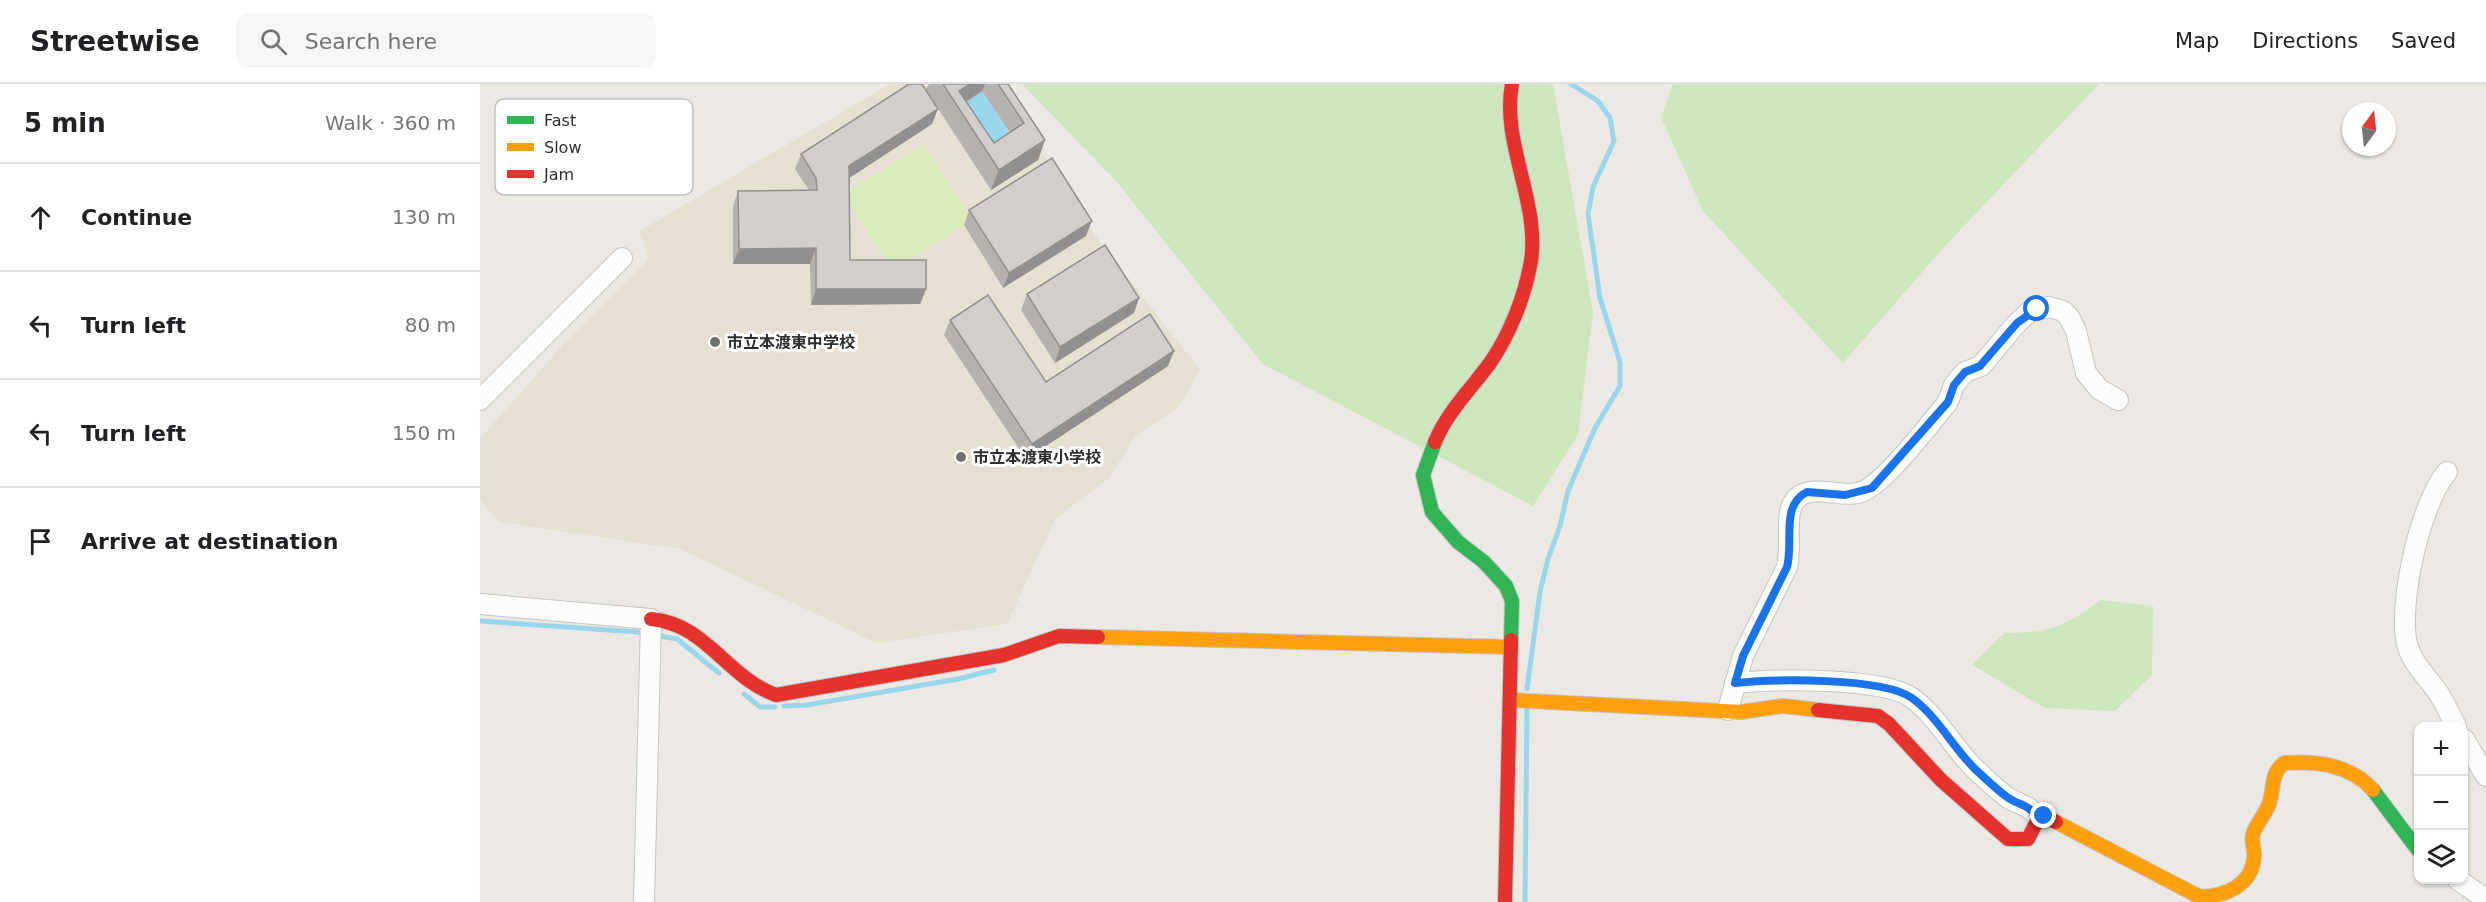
<!DOCTYPE html>
<html lang="en">
<head>
<meta charset="utf-8">
<style>
  :root { --surface:#fff; --page:#f6f6f6; --text:#202124; --muted:#757577; --line:#e0e0e0 }
  body { margin:0; font-family:"DejaVu Sans","Noto Sans JP",sans-serif; background:var(--page); color:var(--text) }
  .controls { position:absolute; right:18px; bottom:18px; display:grid; overflow:hidden; border-radius:12px; box-shadow:0 2px 4px #0004 }
  .controls button { width:54px; height:54px; display:grid; place-items:center; padding:0; border:0; border-bottom:2px solid var(--line); background:var(--surface); color:var(--text); font:30px sans-serif }
  .compass { position:absolute; left:1862px; top:18px; width:54px; height:54px; border-radius:50%; background:var(--surface); box-shadow:0 2px 4px #0004; rotate:15deg }
  .stop { position:absolute; width:18px; height:18px; margin:-14px; border:4px solid #1a73e8; border-radius:50%; background:#fff }
  .stop.end { background:#1a73e8; border-color:#fff; box-shadow:0 2px 6px #0008 }
  .list { margin:0; padding:0; list-style:none }
  h2 { display:flex; justify-content:space-between; align-items:center; height:78px; margin:0; padding:0 24px; font-size:26px }
  h2 small { font-size:20px; font-weight:400; color:var(--muted) }
  .list li { display:grid; grid-template-columns:39px 1fr auto; gap:18px; align-items:center; box-sizing:border-box; height:108px; padding:0 24px; border-top:2px solid var(--line) }
  .list b { display:block; font-size:22px; white-space:nowrap }
  .list em { font-size:20px; font-style:normal; color:var(--muted) }
  .icon { flex:none; width:33px; height:33px; fill:none; stroke:currentColor; stroke-width:2; stroke-linecap:round; stroke-linejoin:round }
  .map { position:relative; flex:none; width:2006px; height:818px; overflow:hidden }
  header { display:flex; align-items:center; gap:36px; box-sizing:border-box; height:84px; padding:0 30px; background:var(--surface); border-bottom:2px solid var(--line) }
  header strong { font-size:28px }
  nav { display:flex; gap:33px; margin-inline-start:auto; font-size:21px }
  .search { width:420px; height:54px; background:var(--page); display:flex; align-items:center; gap:15px; box-sizing:border-box; padding:0 21px; border-radius:12px; color:var(--muted); font-size:22px }
  main { display:flex }
  aside { flex:1; background:var(--surface) }
  .map>svg:first-child { display:block }
  .education { fill:#e6e0d3 }
  .green { fill:#cee6be }
  .pitch { fill:#d9eabb }
  .water { fill:#99d6ec }
  .lines { fill:none; stroke-linecap:round; stroke-linejoin:round }
  .stream { stroke:#99d6ec; stroke-width:5 }
  .street-casing { stroke:#c5c4c5; stroke-width:22 }
  .fast-casing { stroke:#c5c4c5; stroke-width:16 }
  .slow-casing { stroke:#c5c4c5; stroke-width:16 }
  .jam-casing { stroke:#c5c4c5; stroke-width:16 }
  .street { stroke:#fcfcfb; stroke-width:20 }
  .fast { stroke:#30b455; stroke-width:14 }
  .slow { stroke:#ff9f0a; stroke-width:14 }
  .jam { stroke:#e5322d; stroke-width:14 }
  .wall { fill:#b4b1af; fill-rule:evenodd }
  .shaded-wall { fill:#92908e }
  .building { fill:#d1cecb; stroke:#92908e; stroke-width:1.5 }
  .route { stroke:#1a73e8; stroke-width:8 }
  .poi-dot { fill:#706f6e; stroke:#fff; stroke-width:2 }
  .labels { text-anchor:middle; stroke-width:6; stroke-linejoin:round; paint-order:stroke }
  .poi-label { font-size:16px; font-weight:bold; fill:#2e2e2e; stroke:#fff; text-anchor:start }
  .key { fill:#fff; stroke:#c0c0c0; stroke-width:1.5 }
  .key-label { font-size:16px; fill:#2e2e2e }
</style>
</head>
<body>
<header>
<strong>Streetwise</strong>
<div class="search"><svg class="icon" aria-label="search" viewBox="0 0 24 24"><circle cx="10" cy="10" r="6"/><path d="M15 15l6 6"/></svg>Search here</div>
<nav><a>Map</a><a>Directions</a><a>Saved</a></nav>
</header>
<main>
<aside>
<h2>5 min<small>Walk · 360 m</small></h2>
<ul class="list">
<li><svg class="icon" aria-label="ahead" viewBox="0 0 24 24"><path d="M12 20V5M6 11l6-6 6 6"/></svg><div><b>Continue</b></div><em>130 m</em></li>
<li><svg class="icon" aria-label="left" viewBox="0 0 24 24"><path d="M17 20v-9H6M10 6l-5 5 5 5"/></svg><div><b>Turn left</b></div><em>80 m</em></li>
<li><svg class="icon" aria-label="left" viewBox="0 0 24 24"><path d="M17 20v-9H6M10 6l-5 5 5 5"/></svg><div><b>Turn left</b></div><em>150 m</em></li>
<li><svg class="icon" aria-label="arrive" viewBox="0 0 24 24"><path d="M6 21V4h12l-3 4 3 4H6"/></svg><div><b>Arrive at destination</b></div></li>
</ul>
</aside>
<div class="map">
<svg width="2006" height="818" viewBox="0 0 2006 818">
  <rect width="100%" height="100%" fill="#ece8e4"/>
  <polygon class="education" points="410,0 518,0 616,152 720,286 697,325 655,352 629,394 575,435 527,540 397,559 200,465 19,438 0,416 0,355 87,256 168,175 160,147"/>
  <g class="green">
    <polygon points="542,0 1073,0 1113,228 1098,351 1053,422 783,280 636,97"/>
    <polygon points="1193,0 1619,0 1464,163 1363,279 1223,127 1181,33"/>
    <path d="M1621 516 1673 522 1672 591 1635 627 1565 624 1492 581 1524 549C1570 549 1584 543 1621 516Z"/>
  </g>
  <polygon class="pitch" points="444,60 492,136 429,176 405,176 364,110"/>
  <polygon class="water" points="502,7 537,60 506,80 472,27"/>
  <g class="lines">
    <g class="stream">
      <polyline points="0,537 158,548 197,555 239,589"/>
      <polyline points="1047,605 1060,508 1068,475 1080,442 1088,407 1115,344 1140,302 1140,278 1120,214 1108,130 1113,103 1134,57 1130,34 1118,17 1091,0"/>
      <polyline points="264,610 280,623 295,623"/>
      <polyline points="304,622 327,621 478,595 514,586"/>
      <polyline points="1045,818 1047,624"/>
    </g>
    <defs>
      <g id="street">
        <polyline points="0,316 142,174"/>
        <path d="M1967 388C1940 420 1918 519 1927 560 1932 580 1948 593 1959 610 1966 620 1970 632 1976 642"/>
        <polyline points="0,520 171,535 164,818"/>
        <path d="M1255 599C1293 595 1403 593 1432 614 1458 633 1473 664 1496 686 1506 695 1517 706 1527 713 1538 721 1551 721 1557 733"/>
        <path d="M1248 626 1263 572 1307 483C1312 464 1305 433 1313 419 1326 397 1358 414 1378 409 1402 404 1450 339 1468 318L1474 301 1485 288 1501 282 1537 239 1549 228 1569 223 1583 227 1589 233 1596 247 1606 289 1619 305 1638 316"/>
        <polyline points="1984,655 2006,692"/>
        <polyline points="1978,796 2006,815"/>
      </g>
      <g id="fast">
        <polyline points="955,358 943,391 952,428 978,458 1004,478 1026,502 1032,517 1031,556"/>
        <polyline points="1893,706 1938,766"/>
      </g>
      <g id="slow">
        <polyline points="618,553 1031,563"/>
        <polyline points="1030,616 1261,628 1303,622 1338,626"/>
        <path d="M1576 738 1720 813C1745 812 1772 802 1774 773 1775 766 1771 758 1773 750 1777 738 1787 729 1790 717 1794 703 1791 689 1804 679 1836 677 1870 680 1893 706"/>
      </g>
      <g id="jam">
        <path d="M955 358C967 328 991 305 1010 279 1030 250 1045 212 1051 177 1060 118 1021 59 1032 0"/>
        <path d="M171 535C227 540 246 593 296 611L524 571 579 552 618 553"/>
        <polyline points="1338,626 1398,632 1409,640 1461,696 1528,755 1548,755 1560,731 1576,738"/>
        <polyline points="1025,818 1031,556"/>
      </g>
    </defs>
    <use href="#street" class="street-casing"/>
    <use href="#fast" class="fast-casing"/>
    <use href="#slow" class="slow-casing"/>
    <use href="#jam" class="jam-casing"/>
    <use href="#street" class="street"/>
    <use href="#fast" class="fast"/>
    <use href="#slow" class="slow"/>
    <use href="#jam" class="jam"/>
  </g>
  <g class="wall">
    <path d="M449 0H528L565 56 558 76 511 106 446 6ZM502 7 530 49 514 59 486 18Z"/>
    <polygon points="452,40 369,94 370,176 446,205 440,220 331,221 330,180 253,180 253,122 258,107 329,106 315,85 321,70"/>
    <polygon points="489,126 606,152 523,204 484,141"/>
    <polygon points="547,210 654,229 575,279 541,226"/>
    <polygon points="470,236 566,298 688,282 546,375 464,251"/>
  </g>
  <g class="shaded-wall">
    <polygon points="490,0 505,0 502,7 478,23 479,7"/>
    <polygon points="458,25 452,40 363,98 369,82"/>
    <polygon points="565,56 558,76 511,106 519,86"/>
    <polygon points="612,137 606,152 523,204 529,189"/>
    <polygon points="336,164 330,180 253,180 259,165"/>
    <polygon points="336,205 446,205 440,220 331,221"/>
    <polygon points="659,214 654,229 575,279 580,263"/>
    <polygon points="694,267 688,282 546,375 552,360"/>
  </g>
  <g class="building">
    <polygon points="429,0 442,0 458,25 369,82 370,176 446,176 446,205 336,205 336,164 259,165 258,107 337,106 336,94 321,70"/>
    <polygon points="463,0 490,0 479,7 514,59 544,39 518,0 528,0 565,56 519,86"/>
    <polygon points="572,74 612,137 529,189 489,126"/>
    <polygon points="625,161 659,214 580,263 547,210"/>
    <polygon points="508,211 566,298 670,230 694,267 552,360 470,236"/>
  </g>
  <g class="lines">
    <path class="route" d="M1557 225 1537 239 1500 282 1485 288 1474 301 1468 318 1392 404 1365 411 1327 408C1300 421 1314 458 1307 483L1263 572 1255 599C1293 595 1402 593 1432 614 1458 633 1473 664 1496 686 1506 695 1517 706 1527 713 1538 721 1551 721 1557 734L1564 732"/>
  </g>
  <g class="poi-dot">
    <circle cx="235" cy="258" r="6"/>
    <circle cx="481" cy="373" r="6"/>
  </g>
  <g class="labels">
    <g class="poi-label">
      <text x="247" y="264">市立本渡東中学校</text>
      <text x="493" y="379">市立本渡東小学校</text>
    </g>
  </g>
  <rect x="15" y="15" width="198" height="96" rx="9" class="key"/>
  <rect x="27" y="32" width="27" height="8" fill="#30b455"/>
  <rect x="27" y="59" width="27" height="8" fill="#ff9f0a"/>
  <rect x="27" y="86" width="27" height="8" fill="#e5322d"/>
  <g class="key-label">
    <text x="64" y="42">Fast</text>
    <text x="64" y="69">Slow</text>
    <text x="64" y="96">Jam</text>
  </g>
</svg>
<div class="controls">
<button>+</button>
<button>−</button>
<button><svg class="icon" aria-label="layers" viewBox="0 0 24 24"><path d="M12 4l9 5-9 5-9-5zM3 14l9 5 9-5"/></svg></button>
</div>
<svg class="compass" viewBox="-18 -18 36 36"><path d="M0-13l5 13h-10z" fill="#e53935"/><path d="M0 13l5-13h-10z" fill="#757577"/></svg>
<div class="stop" style="left:1557px;top:225px"></div>
<div class="stop end" style="left:1564px;top:732px"></div>
</div>
</main>
</body>
</html>
